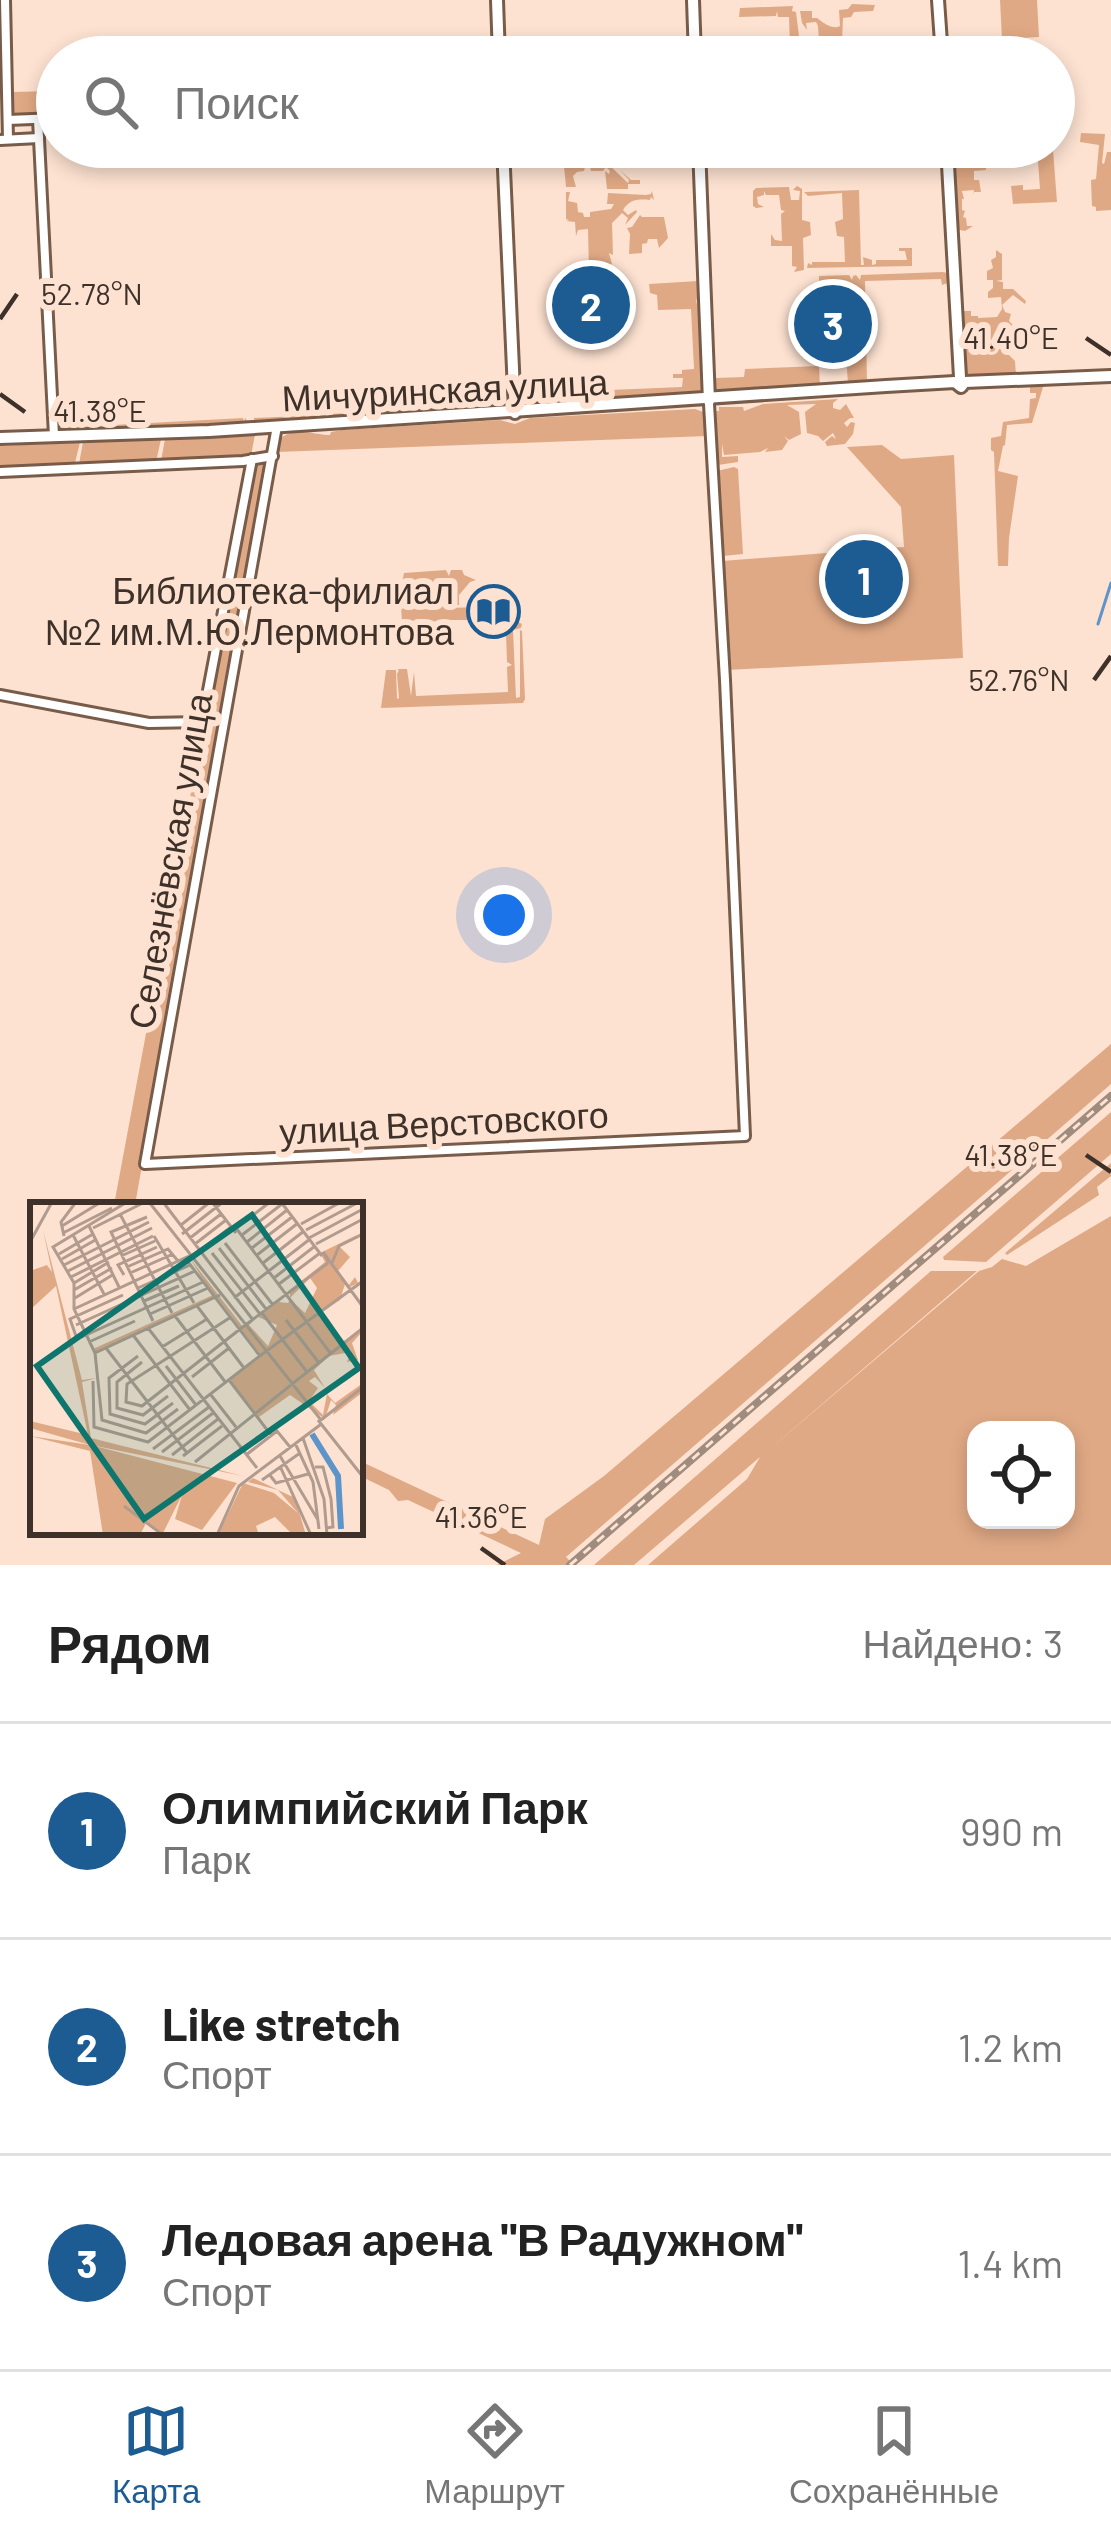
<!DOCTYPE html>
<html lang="ru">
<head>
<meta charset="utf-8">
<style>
  :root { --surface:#fff; --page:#f6f6f6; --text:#222; --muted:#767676; --line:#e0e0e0; --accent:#1d5c92 }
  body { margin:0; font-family:Barlow,sans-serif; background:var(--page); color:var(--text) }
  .controls { position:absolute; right:36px; bottom:36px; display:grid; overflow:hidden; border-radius:24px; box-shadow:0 6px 18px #0003 }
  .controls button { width:108px; height:108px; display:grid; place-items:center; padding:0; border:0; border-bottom:3px solid var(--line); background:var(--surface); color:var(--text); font:60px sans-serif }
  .you { position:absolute; left:504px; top:915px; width:42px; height:42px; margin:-30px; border:9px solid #fff; border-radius:50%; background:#1a73e8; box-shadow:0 0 0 18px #1a73e833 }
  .badge { display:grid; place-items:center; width:78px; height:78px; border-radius:50%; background:var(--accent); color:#fff; font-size:39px; font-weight:700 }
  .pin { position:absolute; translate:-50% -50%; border:6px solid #fff; box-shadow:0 3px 12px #0006 }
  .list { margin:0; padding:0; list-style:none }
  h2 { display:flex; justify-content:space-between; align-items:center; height:156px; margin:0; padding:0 48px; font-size:51px }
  h2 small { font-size:39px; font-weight:400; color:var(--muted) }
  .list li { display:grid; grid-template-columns:78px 1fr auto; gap:36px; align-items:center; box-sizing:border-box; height:216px; padding:0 48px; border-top:3px solid var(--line) }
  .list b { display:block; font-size:45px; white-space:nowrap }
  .list p { margin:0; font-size:39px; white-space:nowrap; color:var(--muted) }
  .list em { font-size:39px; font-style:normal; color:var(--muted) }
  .icon { flex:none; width:66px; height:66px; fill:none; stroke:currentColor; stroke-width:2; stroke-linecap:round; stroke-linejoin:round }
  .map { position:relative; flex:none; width:1111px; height:1565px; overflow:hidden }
  .search { position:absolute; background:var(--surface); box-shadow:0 6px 18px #0003; left:36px; right:36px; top:36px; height:132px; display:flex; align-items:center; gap:30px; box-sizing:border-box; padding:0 42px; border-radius:66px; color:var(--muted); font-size:45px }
  .sheet { height:804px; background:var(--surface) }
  nav { display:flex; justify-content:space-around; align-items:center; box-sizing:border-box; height:168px; border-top:3px solid var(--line); background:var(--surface); font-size:33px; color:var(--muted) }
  nav a { display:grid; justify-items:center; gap:6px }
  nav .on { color:var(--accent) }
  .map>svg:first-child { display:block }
  .green { fill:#e0a985; fill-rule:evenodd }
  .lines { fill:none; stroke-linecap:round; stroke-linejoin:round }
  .stream { stroke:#5d94c9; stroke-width:3 }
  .minor-casing { stroke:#785c49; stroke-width:14 }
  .major-casing { stroke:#785c49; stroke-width:16 }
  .minor { stroke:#fff; stroke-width:8 }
  .major { stroke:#fff; stroke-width:10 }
  .rail-casing { stroke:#a08c7f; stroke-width:8 }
  .rail { stroke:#fde2d1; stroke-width:3; stroke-dasharray:9; stroke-linecap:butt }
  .ticks { fill:none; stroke:#3e3129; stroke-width:4.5 }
  .labels { text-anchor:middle; stroke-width:12; stroke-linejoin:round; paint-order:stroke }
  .street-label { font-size:36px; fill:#3e3129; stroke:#fde2d1 }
  .poi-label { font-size:36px; fill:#3e3129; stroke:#fde2d1; text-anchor:end }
  .inset-river { fill:none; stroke:#5d94c9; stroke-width:6 }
  .inset-road { fill:none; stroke:#b19b8e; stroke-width:3 }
  .view { fill:#0f766e; fill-opacity:0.15; stroke:#0f766e; stroke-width:6 }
  .inset-edge { fill:none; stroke:#3e3129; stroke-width:6 }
  .ticks-label { font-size:30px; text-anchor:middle; fill:#3e3129; stroke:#fde2d1; stroke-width:12; stroke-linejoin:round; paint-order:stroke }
</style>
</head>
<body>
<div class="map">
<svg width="1111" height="1565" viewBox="0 0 1111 1565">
  <rect width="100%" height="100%" fill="#fde2d1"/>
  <g class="green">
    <polygon points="1000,0 1037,0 1039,37 1002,39"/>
    <path d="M852 4 875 5 873 11 854 12 851 17 843 18 842 42 844 45 853 46 856 39 857 57 844 52 841 57 827 52 824 57 820 56 818 26 816 22 806 23 807 30 802 23 800 11H812V18H817C825 24 833 30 840 26L839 10 848 9Z"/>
    <polygon points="793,6 792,11 796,12 801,52 796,53 795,57 776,57 778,40 779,47 790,46 789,17 778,17 777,11 776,16 739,17 740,8"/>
    <polygon points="57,91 57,116 13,118 10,115 8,96 11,92"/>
    <polygon points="1081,133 1105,134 1102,163 1104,164 1107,152 1111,152 1111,210 1096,211 1096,207 1092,206 1091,180 1096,179 1099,145 1080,142"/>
    <polygon points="587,147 609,147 609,159 619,168 608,161 585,162 585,164 607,163 628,183 629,180 620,170 631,180 640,180 640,184 628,184 628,189 607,189 605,171 609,174 610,171 606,167 603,171 591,171 590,167 585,167 584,171 577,172 573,176 576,187 566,187 564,166 567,165 564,163 576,161 576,154 587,154"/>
    <polygon points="1037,147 1042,147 1045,151 1053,150 1057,202 1013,204 1011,186 1023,185 1023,190 1040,189"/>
    <polygon points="954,154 963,154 960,157 960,164 963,165 961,168 986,165 986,170 974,171 974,180 979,180 981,192 974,192 973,195 974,190 962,191 964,199 962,199 962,210 965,211 963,217 966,218 967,226 973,226 965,231 955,229 958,211 954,209 957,208 957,203 951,156"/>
    <polygon points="797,186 802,189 802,220 810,222 811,235 803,238 804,270 794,272 797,267 792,266 792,246 771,246 771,234 775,240 782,241 781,214 785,211 781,210 779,195 766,195 764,191 764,195 757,197 758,204 764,207 756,208 753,206 753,191 756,188 789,187 791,200 799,200 800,191 793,190"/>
    <polygon points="859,190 861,265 864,265 863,257 872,260 872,265 876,264 876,260 907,260 905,251 899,251 899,248 912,248 912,266 807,268 808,263 812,265 812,262 845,262 844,237 837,236 835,222 843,219 842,193 808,196 804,192"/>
    <path d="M652 191 654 200 651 197 650 200C638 199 630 199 623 210L628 215 636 210 637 212 625 225 628 218 622 213 612 223 613 255 609 253 612 264 609 265V276L626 277 590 279 587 272 589 271 588 229 578 230 576 236 575 222 566 221 569 220 566 219V192H570L568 201 577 203 578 212 583 213 584 217H590V212L611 209 614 204H607L608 193 646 195 651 194Z"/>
    <polygon points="640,215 642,217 664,217 668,238 659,248 657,239 648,239 647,243 642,244 642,253 629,254 630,234 627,228 632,227"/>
    <polygon points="996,250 1002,254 1002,280 996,281 1003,282 1003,289 1013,289 1026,301 1025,304 1013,295 1002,305 1005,312 1011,314 1009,321 1014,326 1006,334 1006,330 1003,330 1003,334 1006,334 1003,338 1007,339 1002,342 1016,354 1005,347 1003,349 1015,361 1016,376 967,378 965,374 967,374 965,374 961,318 963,311 971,311 971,316 978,316 978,318 997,317 1002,309 1001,297 988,298 988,292 993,288 993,280 987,280 987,271 993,268 991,260 996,257"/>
    <polygon points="942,272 949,273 950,282 942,285 941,279 865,281 867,384 848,384 846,355 852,354 850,299 839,299 839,287 819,288 819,276 849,275 852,280 853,276 856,275 860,280 861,275"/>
    <path d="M698 281 699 292C695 305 696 299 700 312L702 393 526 407 519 400 516 334 517 328 521 394 558 392 560 389 562 392 682 387 683 378H673V374H682V370L694 369 691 309 658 310 657 295 650 293 649 284Z"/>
    <polygon points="819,366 820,387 714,393 711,375 714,374 715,378 744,377 745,369"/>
    <polygon points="1044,384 1032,423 1007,425 1005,445 1003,446 998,471 1018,476 1009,538 1008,566 998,566 994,452 991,450 991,438 1001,436 1003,422 1029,418 1030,399 1036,398 1036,393 1030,393 1030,386"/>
    <polygon points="838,399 833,403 833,408 840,410 846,404 854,418 850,418 844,423 847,427 851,422 855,423 853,434 845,444 827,446 825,442 832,436 836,439 833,433 823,441 818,436 807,433 805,412 816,404 787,405 799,412 801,434 789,440 784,436 788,441 782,450 765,452 768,448 760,452 724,455 722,444 722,457 738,456 738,462 718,465 713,416 715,411 719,411 719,407 743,407 744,411 763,404"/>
    <path d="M695 409 706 413 707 436 277 452 279 440C294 425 313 435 330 435L331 432 342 430 500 420 515 424 530 418Z"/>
    <polygon points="409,410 409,413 58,434 56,428 243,418 244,422 245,418 248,422 254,421 254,418 321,415 322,418 328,417 329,414"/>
    <polygon points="255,434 251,456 243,459 161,461 165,439"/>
    <polygon points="161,439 156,462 79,464 83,442"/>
    <polygon points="80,442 74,467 0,470 0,446"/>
    <polygon points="882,445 901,459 954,455 963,658 727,670 722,561 904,547 901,507 847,447"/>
    <polygon points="253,460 270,460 256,537 253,539 135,1205 114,1205"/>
    <polygon points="734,467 738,469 743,554 723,556 717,471"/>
    <polygon points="446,570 449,576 451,570 462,570 464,575 476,580 470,582 459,595 459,605 451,605 449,601 448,608 480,607 481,620 444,620 442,630 422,631 420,625 419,631 394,631 395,623 402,621 401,606 398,604 404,573"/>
    <polygon points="510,605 517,608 518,622 522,624 521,628 513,630 516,698 520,697 520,630 522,631 525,699 523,703 381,708 386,670 396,670 397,699 399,698 397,674 399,670 397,669 407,669 411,696 414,672 416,696 508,692 507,667 512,665 507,662 506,633 511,630 487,629 484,628 484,618 487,617 493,628 510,626"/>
    <polygon points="1111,1044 1111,1084 566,1557 570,1561 569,1565 497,1565 521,1553 408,1500 398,1501 389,1490 360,1476 360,1461 539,1545 545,1519 604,1476"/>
    <polygon points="1111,1112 1111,1154 986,1262 944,1260 943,1257"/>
    <polygon points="1111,1163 1111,1176 1097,1187 1099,1195 1007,1255 1005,1253"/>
    <path d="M1111 1216V1565H648L747 1479 760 1457 634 1565H594L931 1271H977L764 1454 979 1271 992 1267 1002 1259 1026 1266ZM976 1430H1066V1520H976Z"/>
  </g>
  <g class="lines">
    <polyline class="stream" points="1098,624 1111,583"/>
    <defs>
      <g id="minor">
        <polyline points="5,0 8,139"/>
        <polyline points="38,119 54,436"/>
        <polyline points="8,120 57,118"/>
        <polyline points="0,140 39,138"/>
        <polyline points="277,426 145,1164 745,1136 725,680 709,404"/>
        <polyline points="0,472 243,461 273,456"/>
        <polyline points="0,695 149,723 202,722 252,459"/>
      </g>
      <g id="major">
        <polyline points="497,0 499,57"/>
        <polyline points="693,0 695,57"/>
        <polyline points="938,0 942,57"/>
        <polyline points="503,147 515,413"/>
        <polyline points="699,147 709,401"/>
        <polyline points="947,147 960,377"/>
        <polyline points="0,438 209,431 886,386 955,382 961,387 965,382 1111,376"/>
      </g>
    </defs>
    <use href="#minor" class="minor-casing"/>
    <use href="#major" class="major-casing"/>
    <use href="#minor" class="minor"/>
    <use href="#major" class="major"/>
    <defs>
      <polyline id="rail" points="570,1565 1111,1096"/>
    </defs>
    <use href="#rail" class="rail-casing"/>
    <use href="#rail" class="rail"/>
  </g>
  <path class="ticks" d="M0 319 17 294M1086 338 1111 355M0 394 25 412M1094 680 1111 656M1086 1155 1111 1172M481 1548 505 1565"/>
  <defs>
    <symbol id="library-ring" viewBox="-11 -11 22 22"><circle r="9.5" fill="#fde2d1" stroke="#1d5c92" stroke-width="1.5"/><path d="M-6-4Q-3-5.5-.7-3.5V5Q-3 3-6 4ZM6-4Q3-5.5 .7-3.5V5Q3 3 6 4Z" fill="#1d5c92"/></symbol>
  </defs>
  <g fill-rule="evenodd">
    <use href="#library-ring" x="464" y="582" width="59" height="59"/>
  </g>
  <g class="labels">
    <g class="street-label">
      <text transform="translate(445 390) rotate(-3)" y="13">Мичуринская улица</text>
      <text transform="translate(170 861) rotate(-80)" y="13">Селезнёвская улица</text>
      <text transform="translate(444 1123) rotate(-3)" y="13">улица Верстовского</text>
    </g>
    <g class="poi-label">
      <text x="454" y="604">Библиотека-филиал<tspan x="454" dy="41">№2 им.М.Ю.Лермонтова</tspan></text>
    </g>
  </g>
  <g transform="translate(30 1202)">
    <rect width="333" height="333" fill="#fde2d1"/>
    <path d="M13 28 52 178 67 176 52 180 61 236 213 274 61 243 207 281 172 328 145 317 152 293 133 331 116 321 110 333H73L60 249 0 234 60 243 0 226V219L58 233 26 84 0 108V69L17 63 22 70ZM333 30 309 44 320 55 308 69 319 83 325 75 328 81 320 85 315 82 310 98 290 110 312 140 333 129 322 141 328 158 317 160 321 149 316 143 315 151 299 154 284 168 295 186 285 175 279 179 288 186 279 199 293 213 297 192 305 201 333 181V190L303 213 306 203 301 198 295 217 260 193 229 215 240 231 200 178 231 153 186 94 66 150 62 147 58 140 63 147 183 93 159 55 213 125 227 116 219 123 238 144 247 123 228 115 256 94 249 100 258 101 255 107 260 97 275 111 287 86 280 76 260 96V88L295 60 290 51ZM223 276 265 296 276 333H263L245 315 226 324 229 333H188L213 281 244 291 268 311 248 288 218 280Z" fill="#e0a985"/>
    <path class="inset-river" d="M282 232 308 274 311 327"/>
    <path class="inset-road" d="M97 0 23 45 44 81V107L65 151 72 218 116 231 148 207M119 0 291 218M133 0 223 118M182 0 206 31M251 0 292 54M90 12 142 111M117 15 81 30 123 119M271 22 311 0M151 23 180 0M32 24 71 0M59 24 90 87M63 26 115 0M206 26 301 152M204 28 240 0M276 28 329 0M33 31 82 6M152 32 193 0M43 33 75 94M212 33 252 2M34 34 31 20 46 0M124 34 164 101M160 36 191 12M279 36 333 7M0 40 22 0M217 40 257 8M195 41 243 103M165 42 196 18M286 42 333 17M189 46 236 107M222 46 262 15M170 49 201 25M182 51 230 112M29 52 63 32M227 53 268 21M91 54 125 39M155 56 230 154M32 57 67 37M233 61 274 29M299 61 293 50 333 105M302 61 309 44 333 32M34 63 119 20M97 65 138 47 148 59M38 69 122 26M100 71 143 52M94 73 88 63 127 45M41 75 123 34M244 76 285 44M44 81 79 60M249 82 290 51M108 86 160 63M44 88 82 66M93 93 40 117 47 137 173 80M45 96 84 72M204 96 280 37M114 99 149 84M281 100 312 142M167 104 214 166M44 107 159 54M232 111 277 170M120 112 178 86M145 114 196 181M201 115 97 182 96 200 112 204 214 124M256 118 289 161M46 123 165 69M214 124 298 61M118 126 227 266M103 133 160 208M59 140 105 119M132 145 177 117M76 146 157 251M235 150 333 79M65 151 190 93M108 154 79 176 80 212 115 222 143 201M112 160 87 180V206L113 213 138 194M136 164 166 203M162 175 199 146M199 178 241 233M63 179 64 225 118 240 235 150M262 182 333 126M181 193 206 225M288 218 333 275M291 218 333 185M273 236 294 297 297 333M265 241 283 280 289 327M123 247 179 205M132 250 183 211M142 253 188 217M216 253 247 229 260 245M153 254 192 224M250 254 288 318M165 260 261 183M250 264 281 333M285 265H293L301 297 303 325 296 326M239 272 246 281 278 272M232 278 270 251M94 304 133 333M187 333 209 284 290 223"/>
    <path class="view" d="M222 13 329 166 114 317 7 164Z"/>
    <rect width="333" height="333" class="inset-edge"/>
  </g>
  <g class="ticks-label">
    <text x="92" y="305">52.78°N</text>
    <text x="1011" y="349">41.40°E</text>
    <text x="100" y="422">41.38°E</text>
    <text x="1019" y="691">52.76°N</text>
    <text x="1011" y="1166">41.38°E</text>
    <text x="481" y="1528">41.36°E</text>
  </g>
</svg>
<div class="controls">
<button><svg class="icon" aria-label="locate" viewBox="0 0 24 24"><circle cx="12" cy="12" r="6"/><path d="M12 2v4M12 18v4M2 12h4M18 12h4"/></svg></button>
</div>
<div class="you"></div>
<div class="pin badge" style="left:864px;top:579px">1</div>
<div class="pin badge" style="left:591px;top:305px">2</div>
<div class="pin badge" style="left:833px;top:324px">3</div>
<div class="search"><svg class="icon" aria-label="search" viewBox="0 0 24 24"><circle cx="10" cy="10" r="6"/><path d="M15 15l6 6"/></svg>Поиск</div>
</div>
<section class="sheet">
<h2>Рядом<small>Найдено: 3</small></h2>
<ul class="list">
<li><span class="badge">1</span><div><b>Олимпийский Парк</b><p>Парк</p></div><em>990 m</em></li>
<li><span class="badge">2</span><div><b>Like stretch</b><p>Спорт</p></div><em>1.2 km</em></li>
<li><span class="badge">3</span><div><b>Ледовая арена &quot;В Радужном&quot;</b><p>Спорт</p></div><em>1.4 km</em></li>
</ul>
</section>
<nav>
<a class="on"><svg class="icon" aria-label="map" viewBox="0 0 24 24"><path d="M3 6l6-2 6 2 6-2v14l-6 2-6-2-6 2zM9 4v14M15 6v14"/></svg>Карта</a>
<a><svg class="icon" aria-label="directions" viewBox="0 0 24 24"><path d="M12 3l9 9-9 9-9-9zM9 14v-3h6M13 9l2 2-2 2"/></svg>Маршрут</a>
<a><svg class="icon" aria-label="saved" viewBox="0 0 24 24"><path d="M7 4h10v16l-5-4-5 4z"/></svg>Сохранённые</a>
</nav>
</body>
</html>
